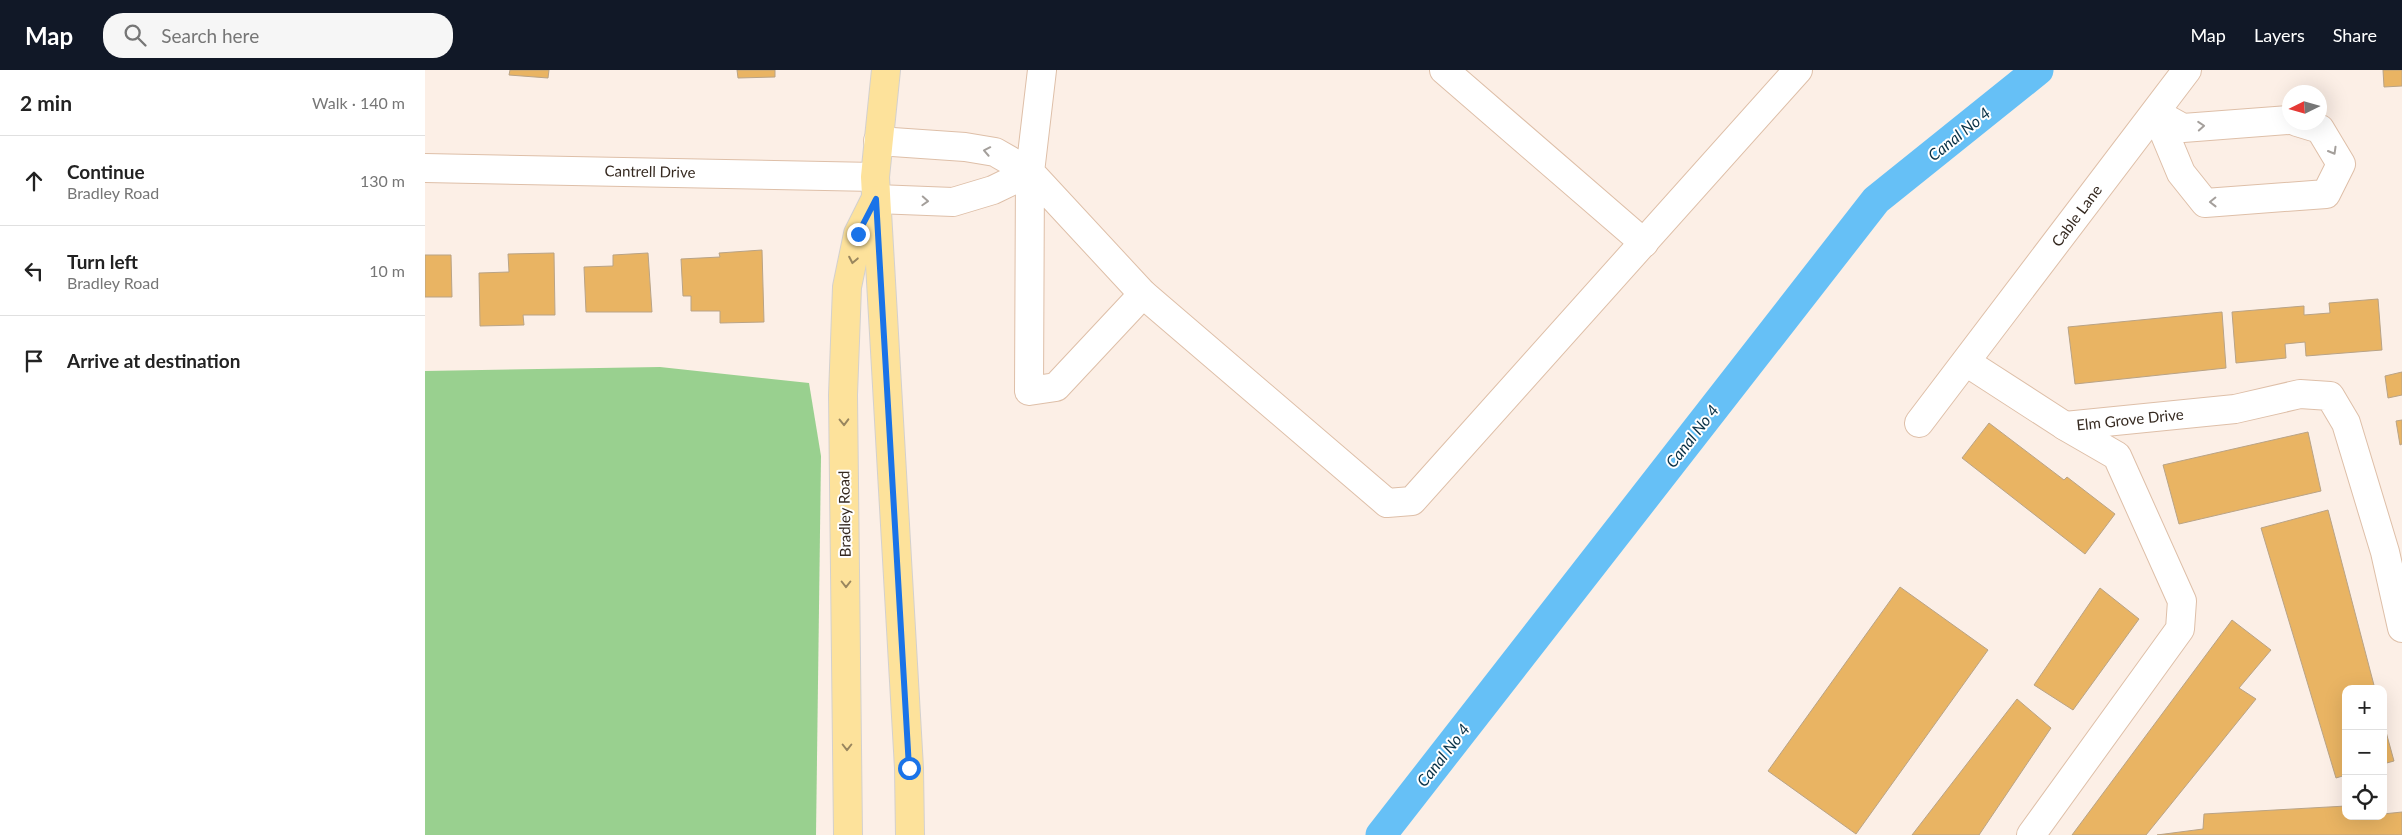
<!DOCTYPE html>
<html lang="en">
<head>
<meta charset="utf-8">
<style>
  :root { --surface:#fff; --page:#f6f6f6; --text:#222; --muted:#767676; --line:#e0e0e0; --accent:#111827 }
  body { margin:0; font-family:Lato,sans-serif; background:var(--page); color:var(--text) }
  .controls { position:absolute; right:15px; bottom:15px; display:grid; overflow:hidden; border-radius:10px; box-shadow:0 5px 20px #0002 }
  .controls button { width:45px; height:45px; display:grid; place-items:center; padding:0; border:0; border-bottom:1px solid var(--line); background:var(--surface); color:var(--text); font:25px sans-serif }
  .compass { position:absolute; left:1857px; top:15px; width:45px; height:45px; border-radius:50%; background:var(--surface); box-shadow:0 5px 20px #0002; rotate:265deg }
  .stop { position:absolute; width:15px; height:15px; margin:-11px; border:4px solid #1a73e8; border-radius:50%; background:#fff }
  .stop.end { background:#1a73e8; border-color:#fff; box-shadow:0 1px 5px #0008 }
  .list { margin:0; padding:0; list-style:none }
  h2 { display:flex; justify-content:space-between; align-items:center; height:65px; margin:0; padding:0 20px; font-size:21px }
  h2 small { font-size:16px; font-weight:400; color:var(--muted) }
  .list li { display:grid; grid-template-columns:32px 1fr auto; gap:15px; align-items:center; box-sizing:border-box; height:90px; padding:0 20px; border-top:1px solid var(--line) }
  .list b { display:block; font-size:19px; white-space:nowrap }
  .list p { margin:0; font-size:16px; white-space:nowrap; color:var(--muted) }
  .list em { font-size:16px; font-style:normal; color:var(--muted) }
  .icon { flex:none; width:28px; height:28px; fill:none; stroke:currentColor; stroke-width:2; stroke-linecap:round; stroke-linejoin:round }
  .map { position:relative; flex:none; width:1977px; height:765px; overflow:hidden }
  header { display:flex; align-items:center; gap:30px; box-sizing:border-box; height:70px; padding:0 25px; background:var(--accent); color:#fff }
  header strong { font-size:24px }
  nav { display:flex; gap:28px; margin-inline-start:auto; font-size:18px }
  .search { width:350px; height:45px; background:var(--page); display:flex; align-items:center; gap:12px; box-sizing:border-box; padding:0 18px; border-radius:20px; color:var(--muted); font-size:19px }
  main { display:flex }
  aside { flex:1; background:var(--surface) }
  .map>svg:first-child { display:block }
  .green { fill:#99d08f }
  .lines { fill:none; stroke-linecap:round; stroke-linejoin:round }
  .canal { stroke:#66c0f6; stroke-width:31 }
  .building { fill:#e9b463; stroke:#b9a386 }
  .minor-casing { stroke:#debfa8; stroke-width:30 }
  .major-casing { stroke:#d3d0ce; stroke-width:30 }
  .minor { stroke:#fff; stroke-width:28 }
  .major { stroke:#fde29b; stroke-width:28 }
  .oneway { stroke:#a49f9b }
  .oneway2 { stroke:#99865e }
  .route { stroke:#1a73e8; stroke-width:6 }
  .labels { text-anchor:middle; stroke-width:4; stroke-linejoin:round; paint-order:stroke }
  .street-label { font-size:15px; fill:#352920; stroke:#fff }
  .water-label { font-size:16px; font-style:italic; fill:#093248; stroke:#fff }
</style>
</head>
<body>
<header>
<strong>Map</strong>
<div class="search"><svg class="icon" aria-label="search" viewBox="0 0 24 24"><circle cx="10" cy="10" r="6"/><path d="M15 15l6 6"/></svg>Search here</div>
<nav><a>Map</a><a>Layers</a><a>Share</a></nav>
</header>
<main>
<aside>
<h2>2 min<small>Walk · 140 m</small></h2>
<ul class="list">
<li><svg class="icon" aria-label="ahead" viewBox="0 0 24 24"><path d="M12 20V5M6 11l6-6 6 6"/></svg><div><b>Continue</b><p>Bradley Road</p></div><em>130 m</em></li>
<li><svg class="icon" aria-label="left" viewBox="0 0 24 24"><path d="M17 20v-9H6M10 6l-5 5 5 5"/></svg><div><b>Turn left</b><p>Bradley Road</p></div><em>10 m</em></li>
<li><svg class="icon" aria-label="arrive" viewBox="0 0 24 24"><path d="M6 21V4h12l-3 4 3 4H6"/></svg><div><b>Arrive at destination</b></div></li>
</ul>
</aside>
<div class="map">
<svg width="1977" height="765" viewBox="0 0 1977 765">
  <rect width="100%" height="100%" fill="#fcefe6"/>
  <polygon class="green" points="235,297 384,313 396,386 391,765 0,765 0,301"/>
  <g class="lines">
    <polyline class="canal" points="956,765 1451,130 1613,0"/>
  </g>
  <g class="building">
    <polygon points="85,0 124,0 123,8 84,5"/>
    <polygon points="312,0 350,0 350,7 313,8"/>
    <polygon points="1958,0 1977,0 1977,16 1959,17"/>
    <polygon points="337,180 339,252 295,253 295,241 266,241 266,226 258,226 256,189 295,187 294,183"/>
    <polygon points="129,183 130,245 98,245 99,255 55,256 54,203 84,202 83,184"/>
    <polygon points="223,183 227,242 161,242 159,197 188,196 188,185"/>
    <polygon points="0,185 26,185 27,227 0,227"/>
    <polygon points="1953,229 1957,280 1881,286 1880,272 1860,274 1861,288 1811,293 1807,242 1879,236 1879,245 1905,243 1904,233"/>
    <polygon points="1797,242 1801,298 1650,314 1643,257"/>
    <polygon points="1977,302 1977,325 1963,328 1960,306"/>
    <polygon points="1977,350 1977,374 1975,375 1971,351"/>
    <polygon points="1564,353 1639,410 1642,407 1690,444 1660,484 1537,388"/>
    <polygon points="1883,362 1896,421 1754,454 1738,395"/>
    <polygon points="1903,440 1950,619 1921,619 1921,705 1911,708 1836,458"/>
    <polygon points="1475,517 1563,580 1431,764 1343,701"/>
    <polygon points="1675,518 1714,549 1648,640 1609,615"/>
    <polygon points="1807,550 1846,580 1814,618 1831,629 1721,765 1647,765"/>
    <polygon points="1592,629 1626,658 1554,765 1487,765"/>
    <polygon points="1958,651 1969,691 1958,694"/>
    <polygon points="1921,736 1921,746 1958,746 1958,744 1977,742 1977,765 1732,765 1778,759 1779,744"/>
  </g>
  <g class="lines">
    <defs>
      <g id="minor">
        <polyline points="1019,0 1219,173"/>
        <polyline points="1731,43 1756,103 1780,133 1901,124 1916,94 1895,59 1872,52"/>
        <polyline points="1731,43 1758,58 1864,50"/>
        <polyline points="453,71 540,77 570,82 605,102 718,224 631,317 604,321 605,102 617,0"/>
        <polyline points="0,98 450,107"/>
        <polyline points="451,129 528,132 568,120 605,102"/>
        <polyline points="718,224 962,433 987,431 1373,0"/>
        <polyline points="1541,292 1640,356"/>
        <polyline points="1494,353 1762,0"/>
        <polyline points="1606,765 1755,559 1757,531 1692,386 1640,356 1810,339 1875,324 1905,326 1921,353 1960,482 1977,558"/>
      </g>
      <g id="major">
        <polyline points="461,0 450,107 484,698 485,765"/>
        <polyline points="423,765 418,325 422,217 433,164 450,130"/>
      </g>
    </defs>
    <use href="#minor" class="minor-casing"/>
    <use href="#major" class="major-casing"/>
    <use href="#minor" class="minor"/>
    <use href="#major" class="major"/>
  </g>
  <defs><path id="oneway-chevron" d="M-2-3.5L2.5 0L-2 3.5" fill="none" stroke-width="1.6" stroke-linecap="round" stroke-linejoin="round" transform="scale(1.25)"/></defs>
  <g class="oneway">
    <use href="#oneway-chevron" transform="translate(1776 56) rotate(-4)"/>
    <use href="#oneway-chevron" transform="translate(562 81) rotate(-169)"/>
    <use href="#oneway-chevron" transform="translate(1908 81) rotate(60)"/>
    <use href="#oneway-chevron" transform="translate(500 131) rotate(3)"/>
    <use href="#oneway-chevron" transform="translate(1788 132) rotate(179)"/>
  </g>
  <g class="oneway2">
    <use href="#oneway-chevron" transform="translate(428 190) rotate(101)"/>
    <use href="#oneway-chevron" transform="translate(419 352) rotate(89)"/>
    <use href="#oneway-chevron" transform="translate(421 514) rotate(90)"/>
    <use href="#oneway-chevron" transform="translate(422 677) rotate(90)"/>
  </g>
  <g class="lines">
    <polyline class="route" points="433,164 451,129 484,698"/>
  </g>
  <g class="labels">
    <g class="street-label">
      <text transform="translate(225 102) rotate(1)" y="5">Cantrell Drive</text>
      <text transform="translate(1652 146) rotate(-53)" y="5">Cable Lane</text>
      <text transform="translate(1705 350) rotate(-6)" y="5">Elm Grove Drive</text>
      <text transform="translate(420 444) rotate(-91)" y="5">Bradley Road</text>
    </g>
    <g class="water-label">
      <text transform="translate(1534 64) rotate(-39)" y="6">Canal No 4</text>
      <text transform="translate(1267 366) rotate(-52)" y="6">Canal No 4</text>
      <text transform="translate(1018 685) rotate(-52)" y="6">Canal No 4</text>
    </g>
  </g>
</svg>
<div class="controls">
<button>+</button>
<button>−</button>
<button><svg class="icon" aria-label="locate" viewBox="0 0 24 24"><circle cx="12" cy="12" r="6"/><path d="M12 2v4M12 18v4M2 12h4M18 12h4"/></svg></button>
</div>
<svg class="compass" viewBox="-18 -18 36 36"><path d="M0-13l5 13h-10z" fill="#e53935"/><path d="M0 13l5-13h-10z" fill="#767676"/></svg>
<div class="stop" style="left:484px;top:698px"></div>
<div class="stop end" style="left:433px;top:164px"></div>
</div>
</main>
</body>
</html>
